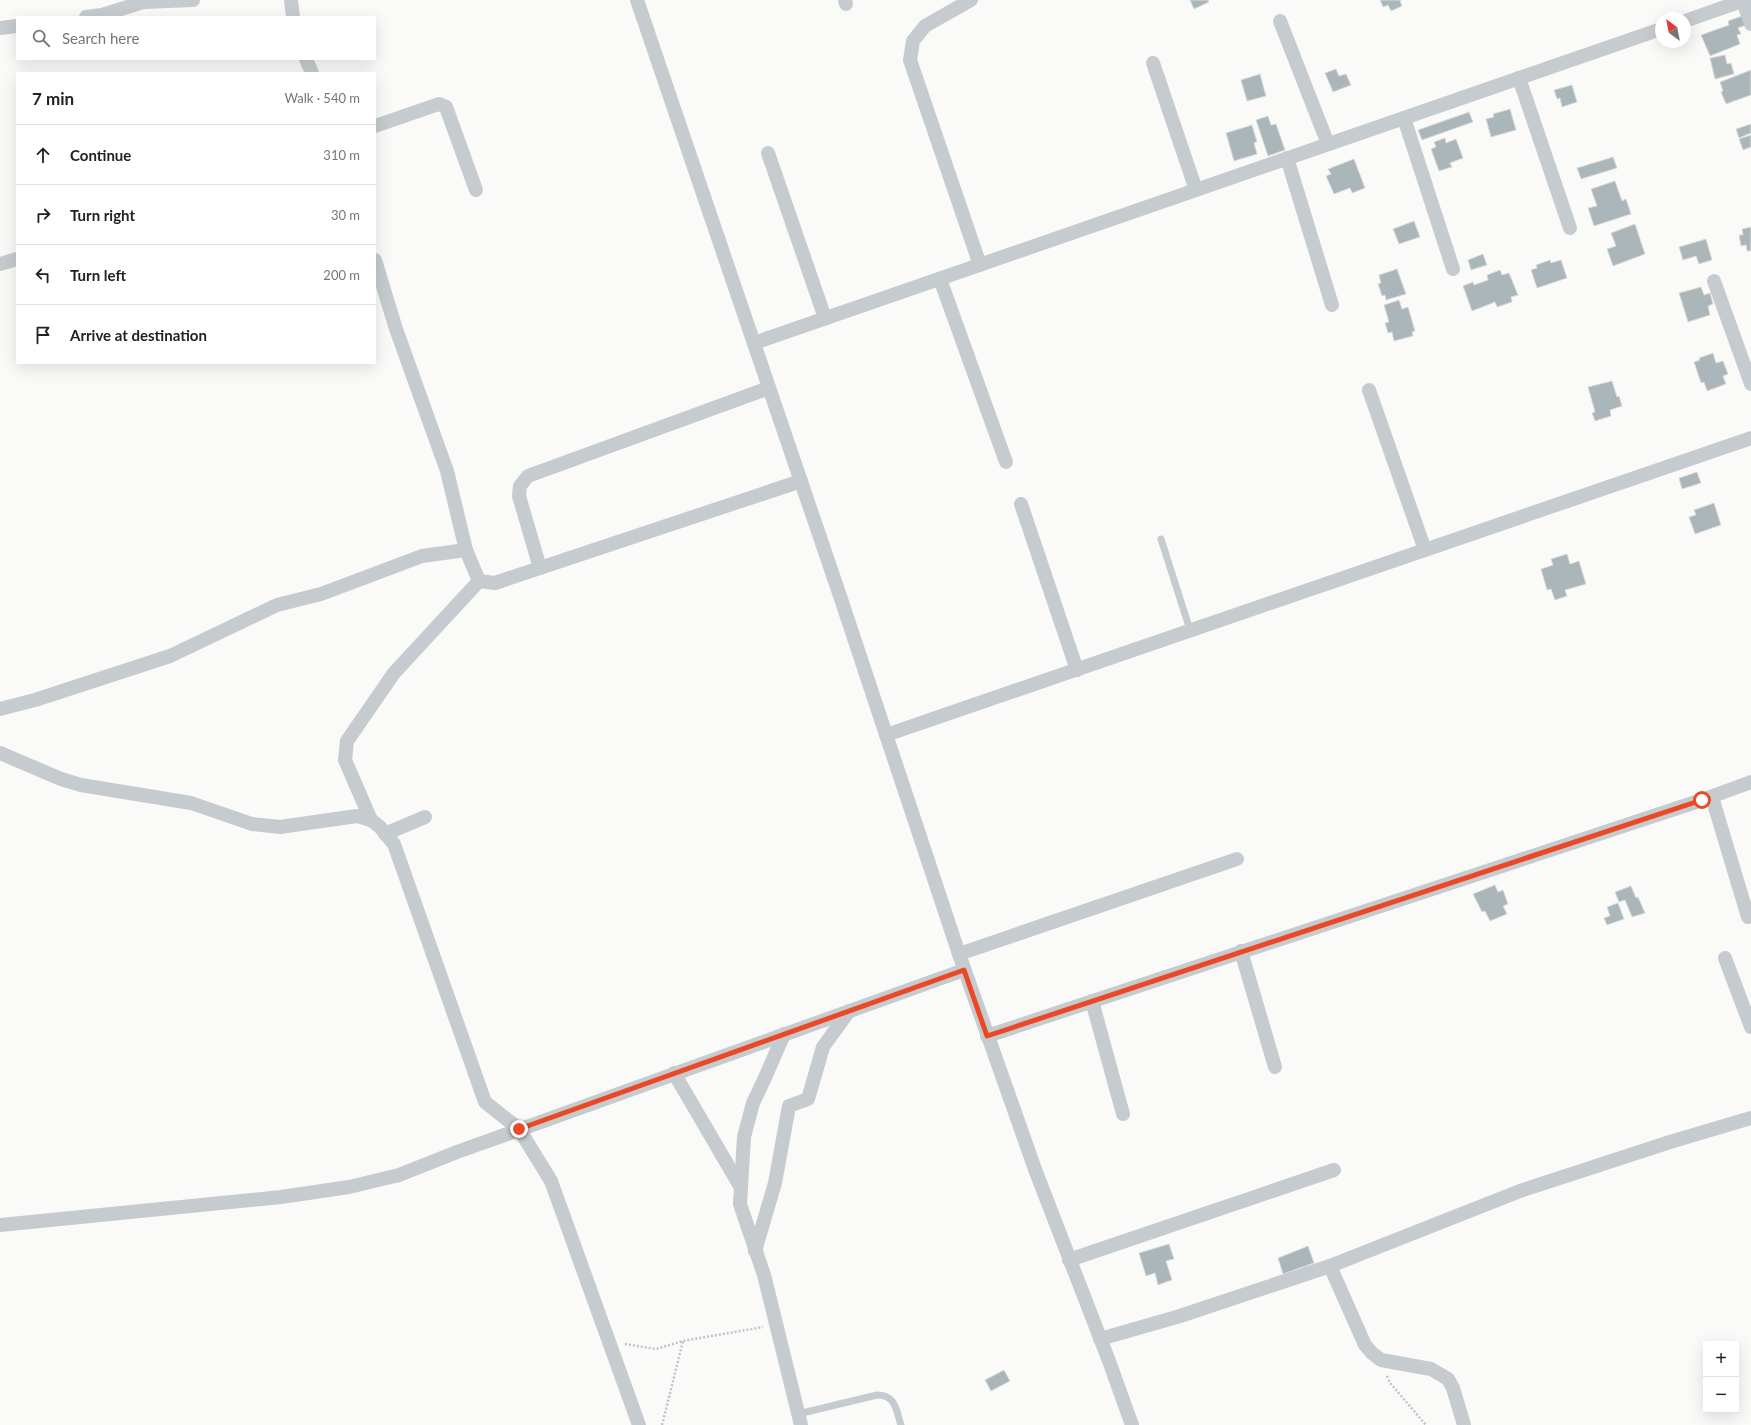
<!DOCTYPE html>
<html lang="en">
<head>
<meta charset="utf-8">
<style>
  :root { --surface:#fff; --page:#f6f6f6; --text:#222; --muted:#767676; --line:#e0e0e0 }
  body { margin:0; font-family:Lato,sans-serif; background:var(--page); color:var(--text) }
  .controls { position:absolute; right:12px; bottom:12px; display:grid; overflow:hidden; border-radius:0px; box-shadow:0 4px 16px #0002 }
  .controls button { width:36px; height:36px; display:grid; place-items:center; padding:0; border:0; border-bottom:1px solid var(--line); background:var(--surface); color:var(--text); font:20px sans-serif }
  .compass { position:absolute; left:1655px; top:12px; width:36px; height:36px; border-radius:50%; background:var(--surface); box-shadow:0 4px 16px #0002; rotate:328deg }
  .stop { position:absolute; width:12px; height:12px; margin:-9px; border:3px solid #eb4926; border-radius:50%; background:#fff }
  .stop.end { background:#eb4926; border-color:#fff; box-shadow:0 1px 4px #0008 }
  .list { margin:0; padding:0; list-style:none }
  h2 { display:flex; justify-content:space-between; align-items:center; height:52px; margin:0; padding:0 16px; font-size:17px }
  h2 small { font-size:13px; font-weight:400; color:var(--muted) }
  .list li { display:grid; grid-template-columns:26px 1fr auto; gap:12px; align-items:center; box-sizing:border-box; height:60px; padding:0 16px; border-top:1px solid var(--line) }
  .list b { display:block; font-size:15px; white-space:nowrap }
  .list em { font-size:13px; font-style:normal; color:var(--muted) }
  .icon { flex:none; width:22px; height:22px; fill:none; stroke:currentColor; stroke-width:2; stroke-linecap:round; stroke-linejoin:round }
  .map { position:relative; flex:none; width:1751px; height:1425px; overflow:hidden }
  .search { position:absolute; background:var(--surface); box-shadow:0 4px 16px #0002; left:16px; top:16px; width:360px; height:44px; display:flex; align-items:center; gap:10px; box-sizing:border-box; padding:0 14px; border-radius:0px; color:var(--muted); font-size:15px }
  .panel { position:absolute; background:var(--surface); box-shadow:0 4px 16px #0002; left:16px; top:72px; width:360px; height:292px; border-radius:0px }
  .map>svg:first-child { display:block }
  .building { fill:#abb6bb; stroke:#dcdcda }
  .lines { fill:none; stroke-linecap:round; stroke-linejoin:round }
  .path { stroke:#c1c4c6; stroke-width:2.5; stroke-dasharray:2 2; stroke-linecap:butt }
  .service { stroke:#c5cbce; stroke-width:7 }
  .minor { stroke:#c5cbce; stroke-width:14 }
  .route { stroke:#eb4926; stroke-width:5 }
</style>
</head>
<body>
<div class="map">
<svg width="1751" height="1425" viewBox="0 0 1751 1425">
  <rect width="100%" height="100%" fill="#fafaf8"/>
  <g class="building">
    <polygon points="1190,0 1208,0 1209,2 1194,9"/>
    <polygon points="1380,0 1401,0 1400,1 1402,6 1391,11 1388,5 1383,7"/>
    <polygon points="1742,16 1746,25 1738,28 1741,34 1737,35 1740,44 1710,56 1701,35 1729,25 1728,21"/>
    <polygon points="1725,55 1727,64 1731,63 1734,74 1715,79 1710,58"/>
    <polygon points="1336,69 1339,76 1346,74 1351,85 1333,92 1325,73"/>
    <polygon points="1751,70 1751,95 1726,104 1721,92 1723,91 1720,82"/>
    <polygon points="1260,74 1266,96 1247,101 1241,80"/>
    <polygon points="1572,85 1577,102 1562,107 1560,98 1557,99 1554,90"/>
    <polygon points="1510,109 1516,130 1491,137 1486,119 1494,117 1493,114"/>
    <polygon points="1469,112 1473,122 1422,140 1418,130"/>
    <polygon points="1268,116 1271,125 1276,124 1285,150 1268,156 1256,120"/>
    <polygon points="1751,124 1751,133 1739,138 1736,129"/>
    <polygon points="1252,125 1257,142 1254,143 1257,154 1234,161 1226,133"/>
    <polygon points="1751,135 1751,147 1743,150 1739,139"/>
    <polygon points="1445,138 1446,143 1456,139 1463,158 1450,163 1452,167 1439,171 1431,149 1436,147 1434,142"/>
    <polygon points="1613,157 1617,168 1581,179 1577,168"/>
    <polygon points="1354,159 1365,188 1352,193 1350,188 1334,194 1326,176 1331,174 1328,169"/>
    <polygon points="1615,181 1622,201 1626,199 1631,214 1594,226 1588,208 1597,206 1591,189"/>
    <polygon points="1414,221 1420,237 1399,244 1393,229"/>
    <polygon points="1635,224 1645,254 1613,266 1607,249 1616,246 1611,233"/>
    <polygon points="1751,227 1751,251 1747,251 1746,245 1741,246 1739,235 1743,235 1742,229"/>
    <polygon points="1706,239 1712,260 1699,264 1696,256 1683,260 1679,247"/>
    <polygon points="1483,254 1487,265 1471,270 1468,260"/>
    <polygon points="1550,260 1551,263 1561,260 1567,278 1537,288 1531,270 1537,268 1536,265"/>
    <polygon points="1397,269 1406,294 1386,300 1385,295 1382,296 1378,284 1381,283 1379,275"/>
    <polygon points="1500,270 1502,275 1509,273 1518,295 1511,297 1512,302 1497,307 1495,302 1472,311 1463,286 1473,282 1474,285 1488,280 1487,275"/>
    <polygon points="1701,287 1704,295 1710,293 1713,304 1708,306 1710,315 1688,322 1679,293"/>
    <polygon points="1399,300 1402,309 1408,307 1415,331 1412,332 1413,336 1394,341 1392,332 1388,333 1385,323 1389,322 1384,305"/>
    <polygon points="1713,353 1716,363 1723,361 1728,374 1723,376 1726,384 1707,391 1704,382 1701,383 1694,362 1700,360 1699,358"/>
    <polygon points="1612,381 1617,397 1619,396 1622,406 1610,410 1611,416 1595,421 1592,413 1595,412 1588,387"/>
    <polygon points="1697,472 1701,483 1682,489 1679,478"/>
    <polygon points="1714,503 1721,525 1695,534 1689,517 1696,515 1694,510"/>
    <polygon points="1567,554 1570,564 1579,561 1586,584 1565,590 1567,596 1555,600 1551,589 1547,590 1541,569 1553,565 1551,559"/>
    <polygon points="1495,885 1498,892 1503,890 1508,904 1503,906 1507,914 1490,921 1485,911 1482,912 1473,894"/>
    <polygon points="1631,886 1636,898 1638,897 1645,913 1632,917 1625,900 1619,902 1615,892"/>
    <polygon points="1618,903 1624,919 1607,925 1604,918 1610,916 1607,907"/>
    <polygon points="1169,1244 1174,1259 1166,1261 1172,1280 1158,1285 1155,1273 1146,1276 1139,1253"/>
    <polygon points="1308,1246 1314,1263 1283,1274 1278,1258"/>
    <polygon points="1004,1370 1010,1381 991,1391 985,1380"/>
  </g>
  <g class="lines">
    <g class="path">
      <polyline points="625,1344 656,1349 683,1341 763,1327"/>
      <polyline points="1387,1376 1390,1383 1426,1425"/>
      <polyline points="662,1425 683,1341"/>
    </g>
    <g class="service">
      <polyline points="1161,539 1190,630"/>
      <path d="M798 1414 877 1395C896 1395 896 1410 901 1425"/>
    </g>
    <g class="minor">
      <polyline points="291,0 293,17"/>
      <polyline points="637,0 839,593 959,954 1036,1172 1109,1361 1132,1425"/>
      <polyline points="845,0 846,4"/>
      <polyline points="971,0 925,26 913,41 910,60 980,265"/>
      <polyline points="1743,1 1751,24"/>
      <polyline points="86,17 102,15 143,2 193,0"/>
      <polyline points="1280,21 1328,144"/>
      <polyline points="1685,21 1745,0"/>
      <polyline points="0,28 17,26"/>
      <polyline points="306,59 312,73"/>
      <polyline points="1153,63 1196,190"/>
      <polyline points="1519,78 1570,228"/>
      <polyline points="1404,118 1453,269"/>
      <polyline points="375,126 439,104 446,107 476,190"/>
      <polyline points="768,153 825,318"/>
      <polyline points="1287,158 1332,305"/>
      <polyline points="375,260 396,329 447,471 466,550 479,581 495,583 801,481"/>
      <polyline points="0,264 17,259"/>
      <polyline points="940,279 1006,462"/>
      <polyline points="1714,281 1751,384"/>
      <polyline points="754,343 1661,29"/>
      <polyline points="1369,390 1425,550"/>
      <polyline points="1021,504 1077,670"/>
      <polyline points="540,568 519,496 520,486 528,476 769,388"/>
      <polyline points="0,709 35,700 170,656 277,605 321,594 422,556 466,550"/>
      <polyline points="886,735 1751,438"/>
      <polyline points="0,753 61,779 81,785 191,803 252,824 280,827 357,816 371,820 380,827 394,844 485,1102 519,1129 551,1181 639,1425"/>
      <polyline points="1712,797 1748,917"/>
      <polyline points="371,820 345,760 347,741 394,673 479,581"/>
      <polyline points="385,834 425,817"/>
      <polyline points="1241,951 1275,1067"/>
      <polyline points="959,954 1237,859"/>
      <polyline points="1725,958 1751,1027"/>
      <polyline points="1092,1001 1123,1114"/>
      <polyline points="784,1034 764,1080 753,1103 744,1137 740,1204 764,1275 801,1425"/>
      <polyline points="987,1036 1702,800 1751,782"/>
      <polyline points="674,1073 740,1186"/>
      <polyline points="0,1225 281,1197 349,1187 399,1175 457,1152 964,970"/>
      <polyline points="755,1251 775,1183 789,1106 808,1099 823,1047 849,1011"/>
      <polyline points="1069,1260 1334,1170"/>
      <polyline points="1330,1266 1365,1345 1372,1353 1381,1360 1431,1369 1448,1379 1453,1388 1464,1425"/>
      <polyline points="1100,1339 1180,1316 1330,1266 1520,1191 1670,1142 1751,1118"/>
    </g>
  </g>
  <g class="lines">
    <polyline class="route" points="519,1129 964,970 987,1036 1702,800"/>
  </g>
</svg>
<div class="controls">
<button>+</button>
<button>−</button>
</div>
<svg class="compass" viewBox="-18 -18 36 36"><path d="M0-13l5 13h-10z" fill="#e53935"/><path d="M0 13l5-13h-10z" fill="#767676"/></svg>
<div class="stop" style="left:1702px;top:800px"></div>
<div class="stop end" style="left:519px;top:1129px"></div>
<div class="search"><svg class="icon" aria-label="search" viewBox="0 0 24 24"><circle cx="10" cy="10" r="6"/><path d="M15 15l6 6"/></svg>Search here</div>
<section class="panel">
<h2>7 min<small>Walk · 540 m</small></h2>
<ul class="list">
<li><svg class="icon" aria-label="ahead" viewBox="0 0 24 24"><path d="M12 20V5M6 11l6-6 6 6"/></svg><div><b>Continue</b></div><em>310 m</em></li>
<li><svg class="icon" aria-label="right" viewBox="0 0 24 24"><path d="M7 20v-9h11M14 6l5 5-5 5"/></svg><div><b>Turn right</b></div><em>30 m</em></li>
<li><svg class="icon" aria-label="left" viewBox="0 0 24 24"><path d="M17 20v-9H6M10 6l-5 5 5 5"/></svg><div><b>Turn left</b></div><em>200 m</em></li>
<li><svg class="icon" aria-label="arrive" viewBox="0 0 24 24"><path d="M6 21V4h12l-3 4 3 4H6"/></svg><div><b>Arrive at destination</b></div></li>
</ul>
</section>
</div>
</body>
</html>
